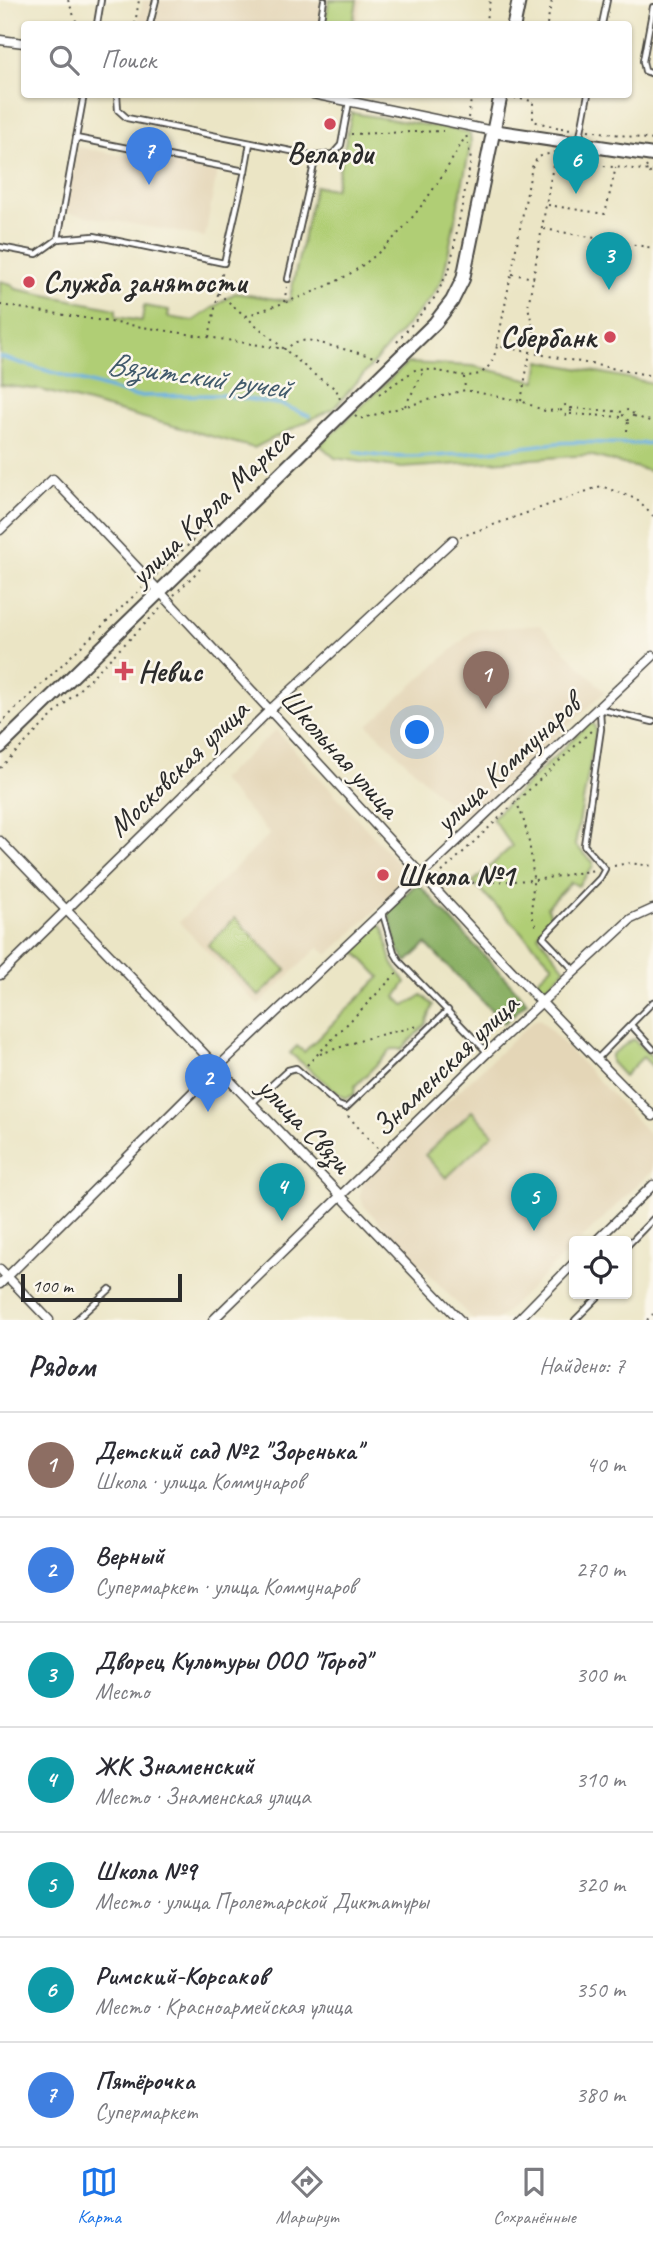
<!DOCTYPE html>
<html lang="ru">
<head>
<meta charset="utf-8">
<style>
  :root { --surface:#fff; --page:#f2f2f3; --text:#2b2b33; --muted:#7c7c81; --line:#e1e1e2; --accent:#1a73e8 }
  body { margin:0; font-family:Caveat,sans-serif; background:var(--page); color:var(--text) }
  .controls { position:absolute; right:21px; bottom:21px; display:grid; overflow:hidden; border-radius:7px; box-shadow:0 2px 5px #0004 }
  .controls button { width:63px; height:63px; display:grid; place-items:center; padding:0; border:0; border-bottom:2px solid var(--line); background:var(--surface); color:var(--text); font:35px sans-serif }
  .scale { position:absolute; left:21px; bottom:18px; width:161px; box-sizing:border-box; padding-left:7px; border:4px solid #2b2b2b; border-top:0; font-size:19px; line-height:24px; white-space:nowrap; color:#2b2b2b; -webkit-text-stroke:5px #fbf7ec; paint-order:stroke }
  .you { position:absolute; left:418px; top:733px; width:24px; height:24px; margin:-18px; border:5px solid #fff; border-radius:50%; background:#1a73e8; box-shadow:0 0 0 10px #1a73e833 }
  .badge { display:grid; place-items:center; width:46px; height:46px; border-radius:50%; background:var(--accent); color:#fff; font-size:23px; font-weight:700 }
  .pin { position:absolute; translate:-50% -58px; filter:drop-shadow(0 2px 4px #0008) }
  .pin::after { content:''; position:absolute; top:37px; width:24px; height:21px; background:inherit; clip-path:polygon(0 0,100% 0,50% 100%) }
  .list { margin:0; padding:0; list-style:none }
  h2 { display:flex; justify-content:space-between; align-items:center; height:91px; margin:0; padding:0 28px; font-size:30px }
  h2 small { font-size:23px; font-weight:400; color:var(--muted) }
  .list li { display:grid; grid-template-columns:46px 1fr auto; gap:21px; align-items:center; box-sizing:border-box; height:105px; padding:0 28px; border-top:2px solid var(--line) }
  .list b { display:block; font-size:26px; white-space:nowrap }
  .list p { margin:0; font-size:23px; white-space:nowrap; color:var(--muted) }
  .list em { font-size:23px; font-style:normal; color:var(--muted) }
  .icon { flex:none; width:38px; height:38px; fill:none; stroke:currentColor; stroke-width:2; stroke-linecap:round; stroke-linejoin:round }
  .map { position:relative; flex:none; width:653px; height:1320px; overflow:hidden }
  .search { position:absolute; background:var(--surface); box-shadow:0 2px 5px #0004; left:21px; right:21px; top:21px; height:77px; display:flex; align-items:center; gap:18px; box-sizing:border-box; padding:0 24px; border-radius:7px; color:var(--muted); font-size:26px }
  .sheet { height:826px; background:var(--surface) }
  nav { display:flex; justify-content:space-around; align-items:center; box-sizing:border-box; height:98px; border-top:2px solid var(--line); background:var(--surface); font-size:19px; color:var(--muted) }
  nav a { display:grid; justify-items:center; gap:4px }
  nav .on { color:var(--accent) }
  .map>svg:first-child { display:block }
  .built { fill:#e4d6b7 }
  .green { fill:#b0ce75; stroke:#6e7c50; stroke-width:2 }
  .forest { fill:#8cb166; stroke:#5c6e48; stroke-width:2 }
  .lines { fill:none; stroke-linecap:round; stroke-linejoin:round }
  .stream { stroke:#6ab0e1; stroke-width:3.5 }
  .lane-casing { stroke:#484742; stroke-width:8 }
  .street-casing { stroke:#484742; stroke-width:11 }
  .secondary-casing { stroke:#484742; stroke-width:16 }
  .primary-casing { stroke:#484742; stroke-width:16 }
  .path { stroke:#484742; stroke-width:2; stroke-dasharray:2 5; stroke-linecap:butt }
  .lane { stroke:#fff; stroke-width:4.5 }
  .street { stroke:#fff; stroke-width:8 }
  .secondary { stroke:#fff; stroke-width:12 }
  .primary { stroke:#fff; stroke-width:12 }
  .poi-dot { fill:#d1495b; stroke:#fbf7ec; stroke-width:2.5 }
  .labels { text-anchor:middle; stroke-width:5; stroke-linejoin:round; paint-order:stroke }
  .poi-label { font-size:30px; font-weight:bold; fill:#2b2b2b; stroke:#fbf7ec; text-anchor:start }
  .street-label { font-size:30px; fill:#2b2b2b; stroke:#fbf7ec }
  .water-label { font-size:32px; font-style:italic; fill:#415a6b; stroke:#fbf7ec }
</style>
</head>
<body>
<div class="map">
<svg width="653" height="1320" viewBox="0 0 653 1320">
  <rect width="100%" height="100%" fill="#fbf7ec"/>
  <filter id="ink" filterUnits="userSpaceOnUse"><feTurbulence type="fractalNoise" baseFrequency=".0143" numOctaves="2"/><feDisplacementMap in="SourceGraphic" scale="14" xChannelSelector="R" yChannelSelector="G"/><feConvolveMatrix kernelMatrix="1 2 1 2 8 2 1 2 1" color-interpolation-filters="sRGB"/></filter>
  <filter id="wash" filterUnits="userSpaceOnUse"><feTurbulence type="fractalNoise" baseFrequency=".00686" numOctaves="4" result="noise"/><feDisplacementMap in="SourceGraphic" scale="28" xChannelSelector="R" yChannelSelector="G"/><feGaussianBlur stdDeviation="1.57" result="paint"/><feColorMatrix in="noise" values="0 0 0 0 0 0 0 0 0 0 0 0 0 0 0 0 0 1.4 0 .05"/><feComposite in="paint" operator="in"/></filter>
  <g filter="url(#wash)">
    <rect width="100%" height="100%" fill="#ebe5c5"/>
    <g class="built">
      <polygon points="143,0 362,0 357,24 138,24"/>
      <polygon points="76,147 217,172 205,237 65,212"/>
      <polygon points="540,625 605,692 466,821 368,725 474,630"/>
      <polygon points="276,730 411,877 328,955 319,947 258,1005 179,922 270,834 220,780"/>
      <polygon points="540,1019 653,1138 653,1170 580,1241 574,1241 574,1246 498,1320 473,1320 364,1206 360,1195 364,1180 533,1021"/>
    </g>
    <g class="green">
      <polygon points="329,0 357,0 353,24 325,24"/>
      <polygon points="352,113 462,131 470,134 471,143 443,278 431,298 334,408 254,448 41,390 0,385 0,281 11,284 16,289 116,309 116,317 142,321 144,306 169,310 168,317 193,321 235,293 289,301 315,186 335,189"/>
      <polygon points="540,361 653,383 653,472 589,455 402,468 335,458 320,445 407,363 473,366 536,381"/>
      <polygon points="589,723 594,724 596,731 575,845 593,862 593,867 578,886 571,882 547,907 551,915 538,935 565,969 541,992 532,985 553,965 473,882 512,846 492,818"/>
      <polygon points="235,918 286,970 259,996 208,945"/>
      <polygon points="377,922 384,929 392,963 406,982 396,997 405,1006 422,995 433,1005 426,1024 402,1049 392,1049 355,1086 354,1095 344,1098 290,1053 297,1046 304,1052 380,977 351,947"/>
      <polygon points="633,1039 653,1058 653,1067 643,1057 624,1076 611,1062 611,1055"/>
      <polygon points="472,1111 493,1134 446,1178 425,1155"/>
    </g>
    <polygon class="forest" points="415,885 420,886 527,1002 504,1023 426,944 407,962 397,948 388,911"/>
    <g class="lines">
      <g class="stream">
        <polyline points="0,357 134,396 224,395 283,405 309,416"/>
        <path d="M355 452C408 465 501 449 557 443 589 440 621 446 653 443"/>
      </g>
    </g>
  </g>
  <g filter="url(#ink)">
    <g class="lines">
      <defs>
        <g id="lane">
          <polyline points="653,7 643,61 645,71 653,74"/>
          <polyline points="97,24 101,0"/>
          <polyline points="150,24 156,0"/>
          <polyline points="320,24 324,0"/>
          <polyline points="602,24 607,0"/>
          <polyline points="84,94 76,138 245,171 250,143"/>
          <polyline points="117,94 118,110 127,118 316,156 333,154 341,145 349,102"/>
          <polyline points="579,142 588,94"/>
          <polyline points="58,239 76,138"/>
          <polyline points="0,247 37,254 58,239 94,236 224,263 245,171"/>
          <polyline points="288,279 316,156"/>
          <polyline points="382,911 394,952 400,962 487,1052"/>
          <polyline points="575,971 543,937 600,878 605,869 584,845 601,729 600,709 653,722"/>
          <polyline points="631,1025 653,1049"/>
          <polyline points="597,1059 653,1002"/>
          <polyline points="252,1103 288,1070 296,1068 338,1105 346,1108 448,1010"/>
          <polyline points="627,1246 653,1219"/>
          <polyline points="76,1320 110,1289"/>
          <polyline points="575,1320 601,1294"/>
        </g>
        <g id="street">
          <polyline points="0,40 24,43"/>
          <polyline points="313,94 493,131"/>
          <path d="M0 530 53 479C256 689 446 910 653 1116"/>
          <polyline points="0,841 460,1320"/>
          <polyline points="0,975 270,710 453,540"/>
          <polyline points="596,1241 653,1185"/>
          <polyline points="0,1269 49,1320"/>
          <polyline points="0,1284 217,1068 653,656"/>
          <polyline points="213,1320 488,1052 631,919 653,909"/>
          <polyline points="518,1320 574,1263"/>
        </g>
        <polyline id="secondary" points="493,131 653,155"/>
        <g id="primary">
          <polyline points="514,24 519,0"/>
          <polyline points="0,747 435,323 452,301 463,279 501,94"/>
        </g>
      </defs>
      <use href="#lane" class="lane-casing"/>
      <use href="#street" class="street-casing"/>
      <use href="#secondary" class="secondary-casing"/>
      <use href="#primary" class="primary-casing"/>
      <g class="path">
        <polyline points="68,0 77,24"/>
        <polyline points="135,24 139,0"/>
        <polyline points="485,24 490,0"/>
        <polyline points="547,24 552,0"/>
        <polyline points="514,98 533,101 533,121 560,128"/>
        <polyline points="468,118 472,94"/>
        <polyline points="561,128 572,129"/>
        <polyline points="588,130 653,140"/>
        <polyline points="351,134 443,131"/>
        <polyline points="555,161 653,171"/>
        <polyline points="646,166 653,178"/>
        <polyline points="548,205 605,214 616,167"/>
        <polyline points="544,229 653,248"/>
        <polyline points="512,274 534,278"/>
        <polyline points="218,293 316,376 336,389 340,399"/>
        <polyline points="284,302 287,287"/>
        <polyline points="0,305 285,349 296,342 308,340 382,359"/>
        <path d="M246 316C276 305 308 296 337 281 395 251 434 193 465 137"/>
        <polyline points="209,337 223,270"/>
        <polyline points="397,342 436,296 450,267 471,160 466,134"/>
        <polyline points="497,346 532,167 538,157 555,152"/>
        <polyline points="464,377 465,389"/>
        <path d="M379 394 415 370C452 366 485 397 497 346L653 376"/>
        <polyline points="521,401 534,331 528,307 555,154"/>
        <circle cx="566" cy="410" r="5"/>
        <polyline points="405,406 425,369"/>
        <polyline points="571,408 624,412"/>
        <circle cx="628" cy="415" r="5"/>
        <polyline points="570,414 623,417"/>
        <polyline points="355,416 359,419 465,390 521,401 545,411 562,410"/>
        <polyline points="634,416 653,422"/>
        <polyline points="627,431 628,421"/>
        <polyline points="460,537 601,486 636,499 653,516"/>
        <polyline points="156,575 211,524"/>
        <polyline points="174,595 200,569"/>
        <polyline points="0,724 142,588"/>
        <polyline points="0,768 160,609"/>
        <path d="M515 801C527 819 533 860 533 882 533 899 528 915 538 930"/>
        <polyline points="614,866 628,863 653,866"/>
        <polyline points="437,877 593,729"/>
        <polyline points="444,884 535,880 595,870"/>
        <polyline points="320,1054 371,1037 418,1026"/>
        <polyline points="307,1065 398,972"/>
        <polyline points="348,1116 377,1148"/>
        <polyline points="647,1320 653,1314"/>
      </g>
      <use href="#lane" class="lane"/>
      <use href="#street" class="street"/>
      <use href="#secondary" class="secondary"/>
      <use href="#primary" class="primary"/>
    </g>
  </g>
  <g class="poi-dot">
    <circle cx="330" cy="124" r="7"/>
    <circle cx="29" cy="282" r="7"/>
    <circle cx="610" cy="337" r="7"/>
    <path d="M120.5 660.5h7v7h7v7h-7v7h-7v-7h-7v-7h7z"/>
    <circle cx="383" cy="875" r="7"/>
  </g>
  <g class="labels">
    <g class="poi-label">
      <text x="330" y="163" text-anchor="middle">Веларди</text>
      <text x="43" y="292">Служба занятости</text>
      <text x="596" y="347" text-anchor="end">Сбербанк</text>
      <text x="138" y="681">Невис</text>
      <text x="397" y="885">Школа №1</text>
    </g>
    <g class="street-label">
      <text transform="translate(211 506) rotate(-44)" y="10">улица Карла Маркса</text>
      <text transform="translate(340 753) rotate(48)" y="10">Школьная улица</text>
      <text transform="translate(507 763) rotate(-43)" y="10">улица Коммунаров</text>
      <text transform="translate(178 768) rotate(-44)" y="10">Московская улица</text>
      <text transform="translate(445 1065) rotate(-44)" y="10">Знаменская улица</text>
      <text transform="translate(305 1125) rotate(46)" y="10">улица Связи</text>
    </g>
    <g class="water-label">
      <text transform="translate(198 375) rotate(8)" y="11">Вязитский ручей</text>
    </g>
  </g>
</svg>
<div class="controls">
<button><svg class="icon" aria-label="locate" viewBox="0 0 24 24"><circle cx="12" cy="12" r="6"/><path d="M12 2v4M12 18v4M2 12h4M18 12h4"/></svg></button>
</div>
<div class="scale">100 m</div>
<div class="you"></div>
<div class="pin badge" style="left:486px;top:709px;background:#8d6e63">1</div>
<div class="pin badge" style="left:208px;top:1112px;background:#3f7fe0">2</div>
<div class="pin badge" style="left:609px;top:290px;background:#0f9aa8">3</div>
<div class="pin badge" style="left:282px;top:1221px;background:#0f9aa8">4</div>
<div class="pin badge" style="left:534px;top:1231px;background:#0f9aa8">5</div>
<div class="pin badge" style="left:576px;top:194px;background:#0f9aa8">6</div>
<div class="pin badge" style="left:149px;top:185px;background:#3f7fe0">7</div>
<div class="search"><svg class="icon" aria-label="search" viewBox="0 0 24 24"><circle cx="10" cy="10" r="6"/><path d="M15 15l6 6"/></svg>Поиск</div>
</div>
<section class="sheet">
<h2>Рядом<small>Найдено: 7</small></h2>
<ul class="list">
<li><span class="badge" style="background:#8d6e63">1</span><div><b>Детский сад №2 &quot;Зоренька&quot;</b><p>Школа · улица Коммунаров</p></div><em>40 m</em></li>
<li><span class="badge" style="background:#3f7fe0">2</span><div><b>Верный</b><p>Супермаркет · улица Коммунаров</p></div><em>270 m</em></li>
<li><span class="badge" style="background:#0f9aa8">3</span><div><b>Дворец Культуры ООО &quot;Город&quot;</b><p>Место</p></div><em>300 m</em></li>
<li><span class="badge" style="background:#0f9aa8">4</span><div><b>ЖК Знаменский</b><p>Место · Знаменская улица</p></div><em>310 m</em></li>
<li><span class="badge" style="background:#0f9aa8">5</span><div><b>Школа №9</b><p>Место · улица Пролетарской Диктатуры</p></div><em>320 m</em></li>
<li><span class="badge" style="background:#0f9aa8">6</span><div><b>Римский-Корсаков</b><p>Место · Красноармейская улица</p></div><em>350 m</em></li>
<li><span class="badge" style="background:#3f7fe0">7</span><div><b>Пятёрочка</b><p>Супермаркет</p></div><em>380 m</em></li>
</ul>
</section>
<nav>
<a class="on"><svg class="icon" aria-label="map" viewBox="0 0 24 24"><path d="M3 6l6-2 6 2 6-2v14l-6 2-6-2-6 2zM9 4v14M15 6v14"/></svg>Карта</a>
<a><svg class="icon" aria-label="directions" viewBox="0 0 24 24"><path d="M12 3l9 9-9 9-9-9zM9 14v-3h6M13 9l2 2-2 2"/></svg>Маршрут</a>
<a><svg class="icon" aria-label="saved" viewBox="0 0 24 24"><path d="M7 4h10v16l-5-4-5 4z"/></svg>Сохранённые</a>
</nav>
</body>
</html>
